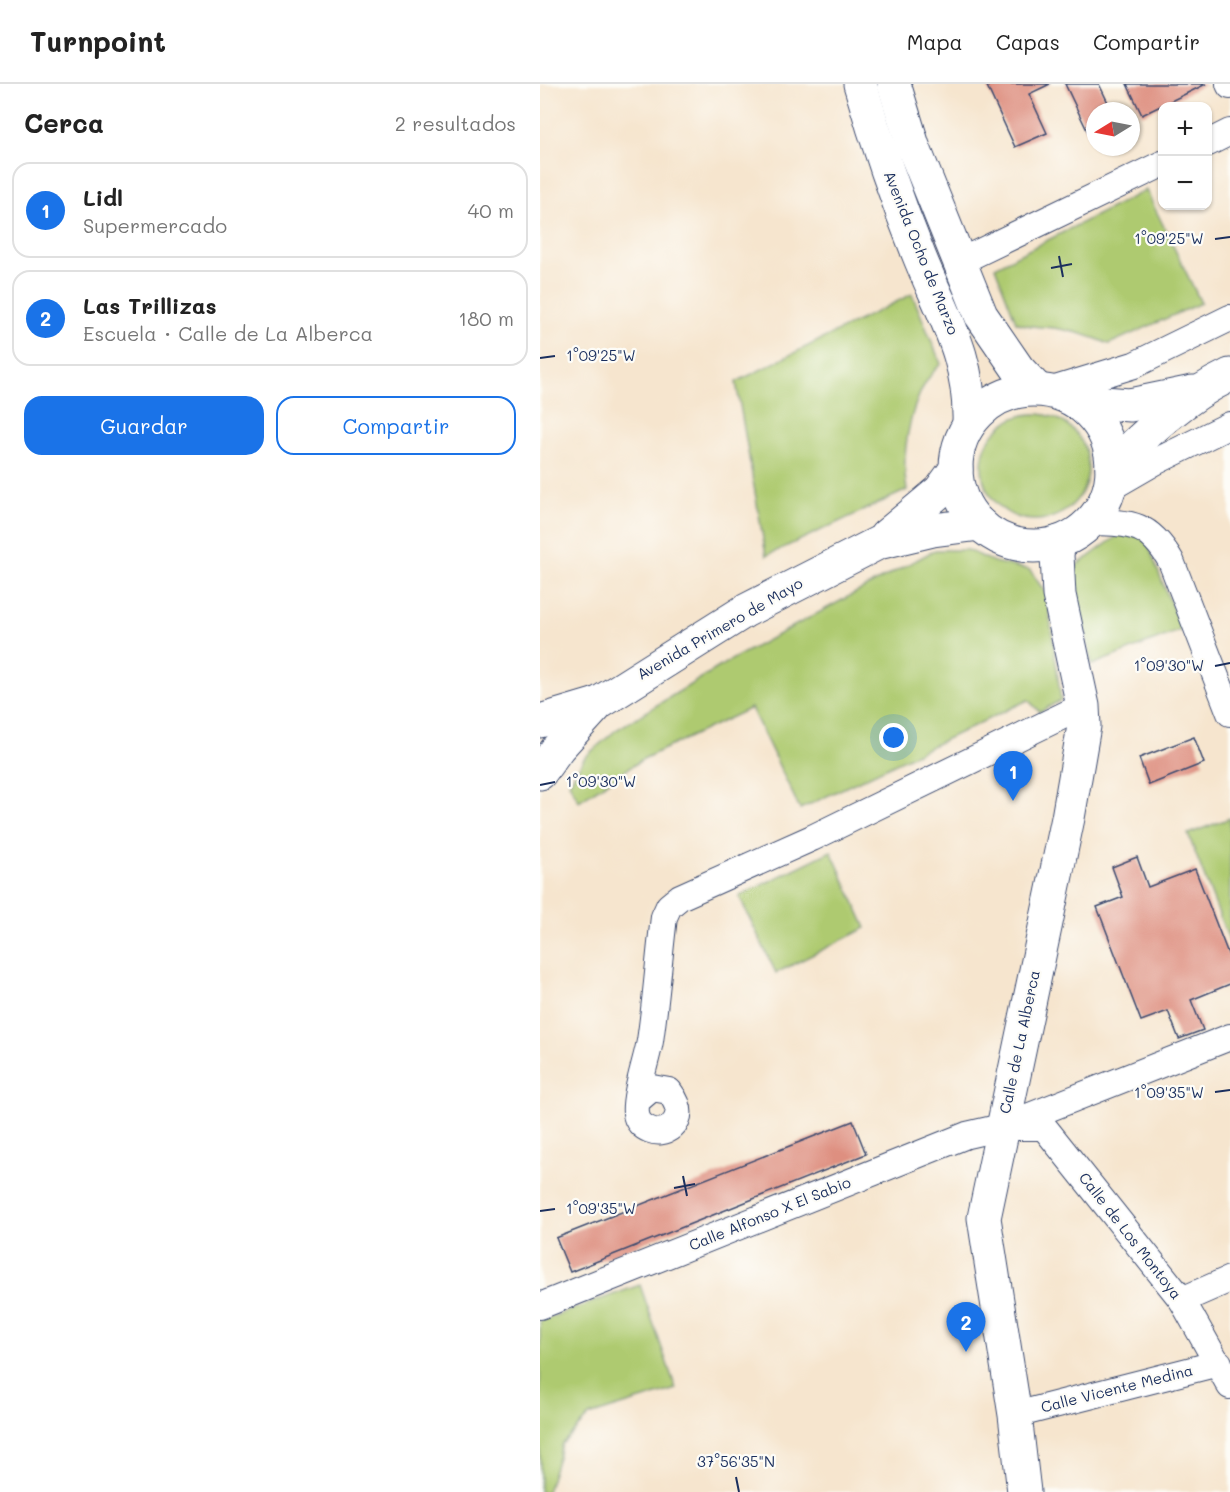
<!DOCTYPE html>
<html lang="es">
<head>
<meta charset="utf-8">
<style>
  :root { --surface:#fff; --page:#f6f6f6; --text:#222; --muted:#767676; --line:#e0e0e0; --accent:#1a73e8 }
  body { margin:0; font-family:Mali,sans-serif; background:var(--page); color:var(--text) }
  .controls { position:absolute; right:18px; top:18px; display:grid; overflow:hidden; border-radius:12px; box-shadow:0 2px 4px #0004 }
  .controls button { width:54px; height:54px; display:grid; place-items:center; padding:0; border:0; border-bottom:2px solid var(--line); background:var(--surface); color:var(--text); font:30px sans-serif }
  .compass { position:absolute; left:546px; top:18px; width:54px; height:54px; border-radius:50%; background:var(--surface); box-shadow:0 2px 4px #0004; rotate:260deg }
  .you { position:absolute; left:354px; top:654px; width:21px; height:21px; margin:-15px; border:4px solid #fff; border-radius:50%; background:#1a73e8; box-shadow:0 0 0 9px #1a73e833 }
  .badge { display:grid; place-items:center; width:39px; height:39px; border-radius:50%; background:var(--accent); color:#fff; font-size:20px; font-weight:700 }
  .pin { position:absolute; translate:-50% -50px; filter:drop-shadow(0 2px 3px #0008) }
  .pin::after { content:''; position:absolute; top:32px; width:21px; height:18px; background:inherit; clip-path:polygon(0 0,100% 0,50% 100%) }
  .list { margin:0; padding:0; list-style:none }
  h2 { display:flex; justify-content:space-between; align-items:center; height:78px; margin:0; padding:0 24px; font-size:26px }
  h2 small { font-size:20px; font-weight:400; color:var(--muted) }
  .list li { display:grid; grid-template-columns:39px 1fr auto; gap:18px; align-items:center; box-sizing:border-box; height:96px; margin:0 12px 12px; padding:0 12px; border:2px solid var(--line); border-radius:18px }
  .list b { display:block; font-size:22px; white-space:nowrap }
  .list p { margin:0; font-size:20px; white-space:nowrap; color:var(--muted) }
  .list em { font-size:20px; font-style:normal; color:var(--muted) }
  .actions { display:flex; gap:12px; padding:18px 24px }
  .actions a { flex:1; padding:14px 0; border:2px solid var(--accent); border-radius:18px; text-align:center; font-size:21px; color:var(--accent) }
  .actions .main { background:var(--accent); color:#fff }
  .map { position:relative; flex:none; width:690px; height:1408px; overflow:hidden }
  header { display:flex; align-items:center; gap:36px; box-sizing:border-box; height:84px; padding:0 30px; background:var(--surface); border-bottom:2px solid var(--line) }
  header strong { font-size:28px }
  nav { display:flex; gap:33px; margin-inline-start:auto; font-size:21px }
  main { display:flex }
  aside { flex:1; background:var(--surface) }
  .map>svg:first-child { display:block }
  .green { fill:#aeca70; stroke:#647c67; stroke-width:1.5 }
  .building { fill:#de8f80 }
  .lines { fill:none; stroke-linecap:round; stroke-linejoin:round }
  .street-casing { stroke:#3c4a6f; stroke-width:28 }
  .primary-casing { stroke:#3c4a6f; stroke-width:35 }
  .street { stroke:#fff; stroke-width:26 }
  .primary { stroke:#fff; stroke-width:33 }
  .ticks { fill:none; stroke:#1b2f5e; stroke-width:2 }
  .labels { text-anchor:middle; stroke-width:4.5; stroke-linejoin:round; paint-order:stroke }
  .street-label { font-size:15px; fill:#1b2f5e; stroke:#fdfcf7 }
  .ticks-label { font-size:15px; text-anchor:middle; fill:#1b2f5e; stroke:#fdfcf7; stroke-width:4.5; stroke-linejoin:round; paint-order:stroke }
</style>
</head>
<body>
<header>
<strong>Turnpoint</strong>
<nav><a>Mapa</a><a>Capas</a><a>Compartir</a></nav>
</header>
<main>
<aside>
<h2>Cerca<small>2 resultados</small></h2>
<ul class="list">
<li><span class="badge">1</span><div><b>Lidl</b><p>Supermercado</p></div><em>40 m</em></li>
<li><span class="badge">2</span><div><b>Las Trillizas</b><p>Escuela · Calle de La Alberca</p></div><em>180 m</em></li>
</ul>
<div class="actions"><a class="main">Guardar</a><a>Compartir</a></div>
</aside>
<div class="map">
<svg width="690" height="1408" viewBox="0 0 690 1408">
  <rect width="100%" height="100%" fill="#fdfcf7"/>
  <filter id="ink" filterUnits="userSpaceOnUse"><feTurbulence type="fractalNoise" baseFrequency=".0167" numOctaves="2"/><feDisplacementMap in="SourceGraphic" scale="12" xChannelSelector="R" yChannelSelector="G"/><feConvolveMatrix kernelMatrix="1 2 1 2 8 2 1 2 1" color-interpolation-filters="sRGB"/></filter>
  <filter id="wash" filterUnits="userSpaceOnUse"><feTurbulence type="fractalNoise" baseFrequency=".008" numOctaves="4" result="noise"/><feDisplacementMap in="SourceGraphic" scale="24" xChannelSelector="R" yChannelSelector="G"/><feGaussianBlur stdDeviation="1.35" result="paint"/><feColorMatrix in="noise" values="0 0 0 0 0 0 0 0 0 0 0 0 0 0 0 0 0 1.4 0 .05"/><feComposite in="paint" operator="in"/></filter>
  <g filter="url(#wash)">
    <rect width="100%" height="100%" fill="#f6e5ce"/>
    <g class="green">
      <path d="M606 106 661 219 569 260C551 252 534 247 514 244 500 242 490 244 476 238L455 183Z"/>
      <path d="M372 210 401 280C371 306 360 369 367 406L226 472 196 298Z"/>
      <circle cx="495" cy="383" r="53"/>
      <polygon points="580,450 605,453 641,546 552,581 535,496 536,482"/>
      <polygon points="395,466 428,466 454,478 490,486 507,511 521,616 500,628 488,616 260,725 211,624 103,675 39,717 29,699 45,673 76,646 189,577"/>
      <polygon points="690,734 690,859 648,750"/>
      <polygon points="291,767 326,844 236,889 199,812"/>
      <polygon points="100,1201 136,1305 49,1332 22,1360 7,1408 0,1408 0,1237"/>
    </g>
    <g id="blocks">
      <g class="building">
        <polygon points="446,0 510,0 489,10 507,49 475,63"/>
        <polygon points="525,0 559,0 572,27 555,27 555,63"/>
        <polygon points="587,0 666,0 602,31"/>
        <polygon points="654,653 664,679 609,701 599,674"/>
        <polygon points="597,773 608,803 655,785 690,875 690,900 651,916 663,946 639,955 628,927 601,937 557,823 583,813 572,783"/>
        <polygon points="313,1037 326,1070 30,1188 16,1154"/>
      </g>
    </g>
  </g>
  <g filter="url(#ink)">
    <use href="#blocks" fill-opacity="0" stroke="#3c4a6f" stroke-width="1.5"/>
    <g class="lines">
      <defs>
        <g id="street">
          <polyline points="689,0 690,2"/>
          <polyline points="668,59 690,48"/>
          <polyline points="419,178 622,80"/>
          <polyline points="509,307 594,281 690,234"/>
          <polyline points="570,404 615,378 690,341"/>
          <path d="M551 438C592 439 609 439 631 477L690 629"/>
          <path d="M98 1016 112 1004 129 1007C138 1019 144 1031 131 1043 120 1053 97 1045 96 1029 94 1012 107 975 110 957 116 916 119 874 124 833L129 822 140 813 272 754 543 622"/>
          <polyline points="474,1043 504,1043 642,1216 690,1302"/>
          <polyline points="642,1216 690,1195"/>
          <polyline points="0,1222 427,1051 462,1043 690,953"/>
          <polyline points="475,1331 679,1279"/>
        </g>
        <g id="primary">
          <path d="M320 0C337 59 357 117 380 174 404 233 431 274 429 340"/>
          <polyline points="354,0 373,62 441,231 478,285 497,305"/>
          <circle cx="494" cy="384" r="78"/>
          <polyline points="536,317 590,321 653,308"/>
          <path d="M572 383C608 347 644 313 690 291"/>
          <polyline points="346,452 400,407 416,385"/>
          <polyline points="0,637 57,620"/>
          <polyline points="0,689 18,664 59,619 205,527 338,459 393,446 440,440"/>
          <polyline points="484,1408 475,1331 444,1134 528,734 544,642 543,622 519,511 517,471 519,458"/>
        </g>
      </defs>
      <use href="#street" class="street-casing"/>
      <use href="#primary" class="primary-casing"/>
      <use href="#street" class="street"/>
      <use href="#primary" class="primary"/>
    </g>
  </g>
  <path class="ticks" d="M675 155 690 153M519 172 523 193M511 184 532 180M0 274 15 272M675 582 690 579M0 701 15 698M675 1008 690 1006M143 1092 147 1112M134 1104 155 1100M0 1127 15 1125M196 1393 199 1408"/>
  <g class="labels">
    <g class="street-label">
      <text transform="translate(381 169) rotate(68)" y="5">Avenida Ocho de Marzo</text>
      <text transform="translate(180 545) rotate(-30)" y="5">Avenida Primero de Mayo</text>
      <text transform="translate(480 958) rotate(-78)" y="5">Calle de La Alberca</text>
      <text transform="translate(230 1130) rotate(-22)" y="5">Calle Alfonso X El Sabio</text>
      <text transform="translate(590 1152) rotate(52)" y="5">Calle de Los Montoya</text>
      <text transform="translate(577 1305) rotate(-14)" y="5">Calle Vicente Medina</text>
    </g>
  </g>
  <g class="ticks-label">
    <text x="629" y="160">1°09'25"W</text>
    <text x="61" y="277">1°09'25"W</text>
    <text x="629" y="587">1°09'30"W</text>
    <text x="61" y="703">1°09'30"W</text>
    <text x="629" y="1014">1°09'35"W</text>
    <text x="61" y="1130">1°09'35"W</text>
    <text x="196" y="1383">37°56'35"N</text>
  </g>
</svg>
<div class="controls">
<button>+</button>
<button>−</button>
</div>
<svg class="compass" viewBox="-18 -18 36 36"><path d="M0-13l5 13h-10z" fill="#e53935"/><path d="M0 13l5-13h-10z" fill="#767676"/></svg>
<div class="you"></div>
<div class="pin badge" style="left:473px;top:717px">1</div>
<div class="pin badge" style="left:426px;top:1268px">2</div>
</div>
</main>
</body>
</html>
